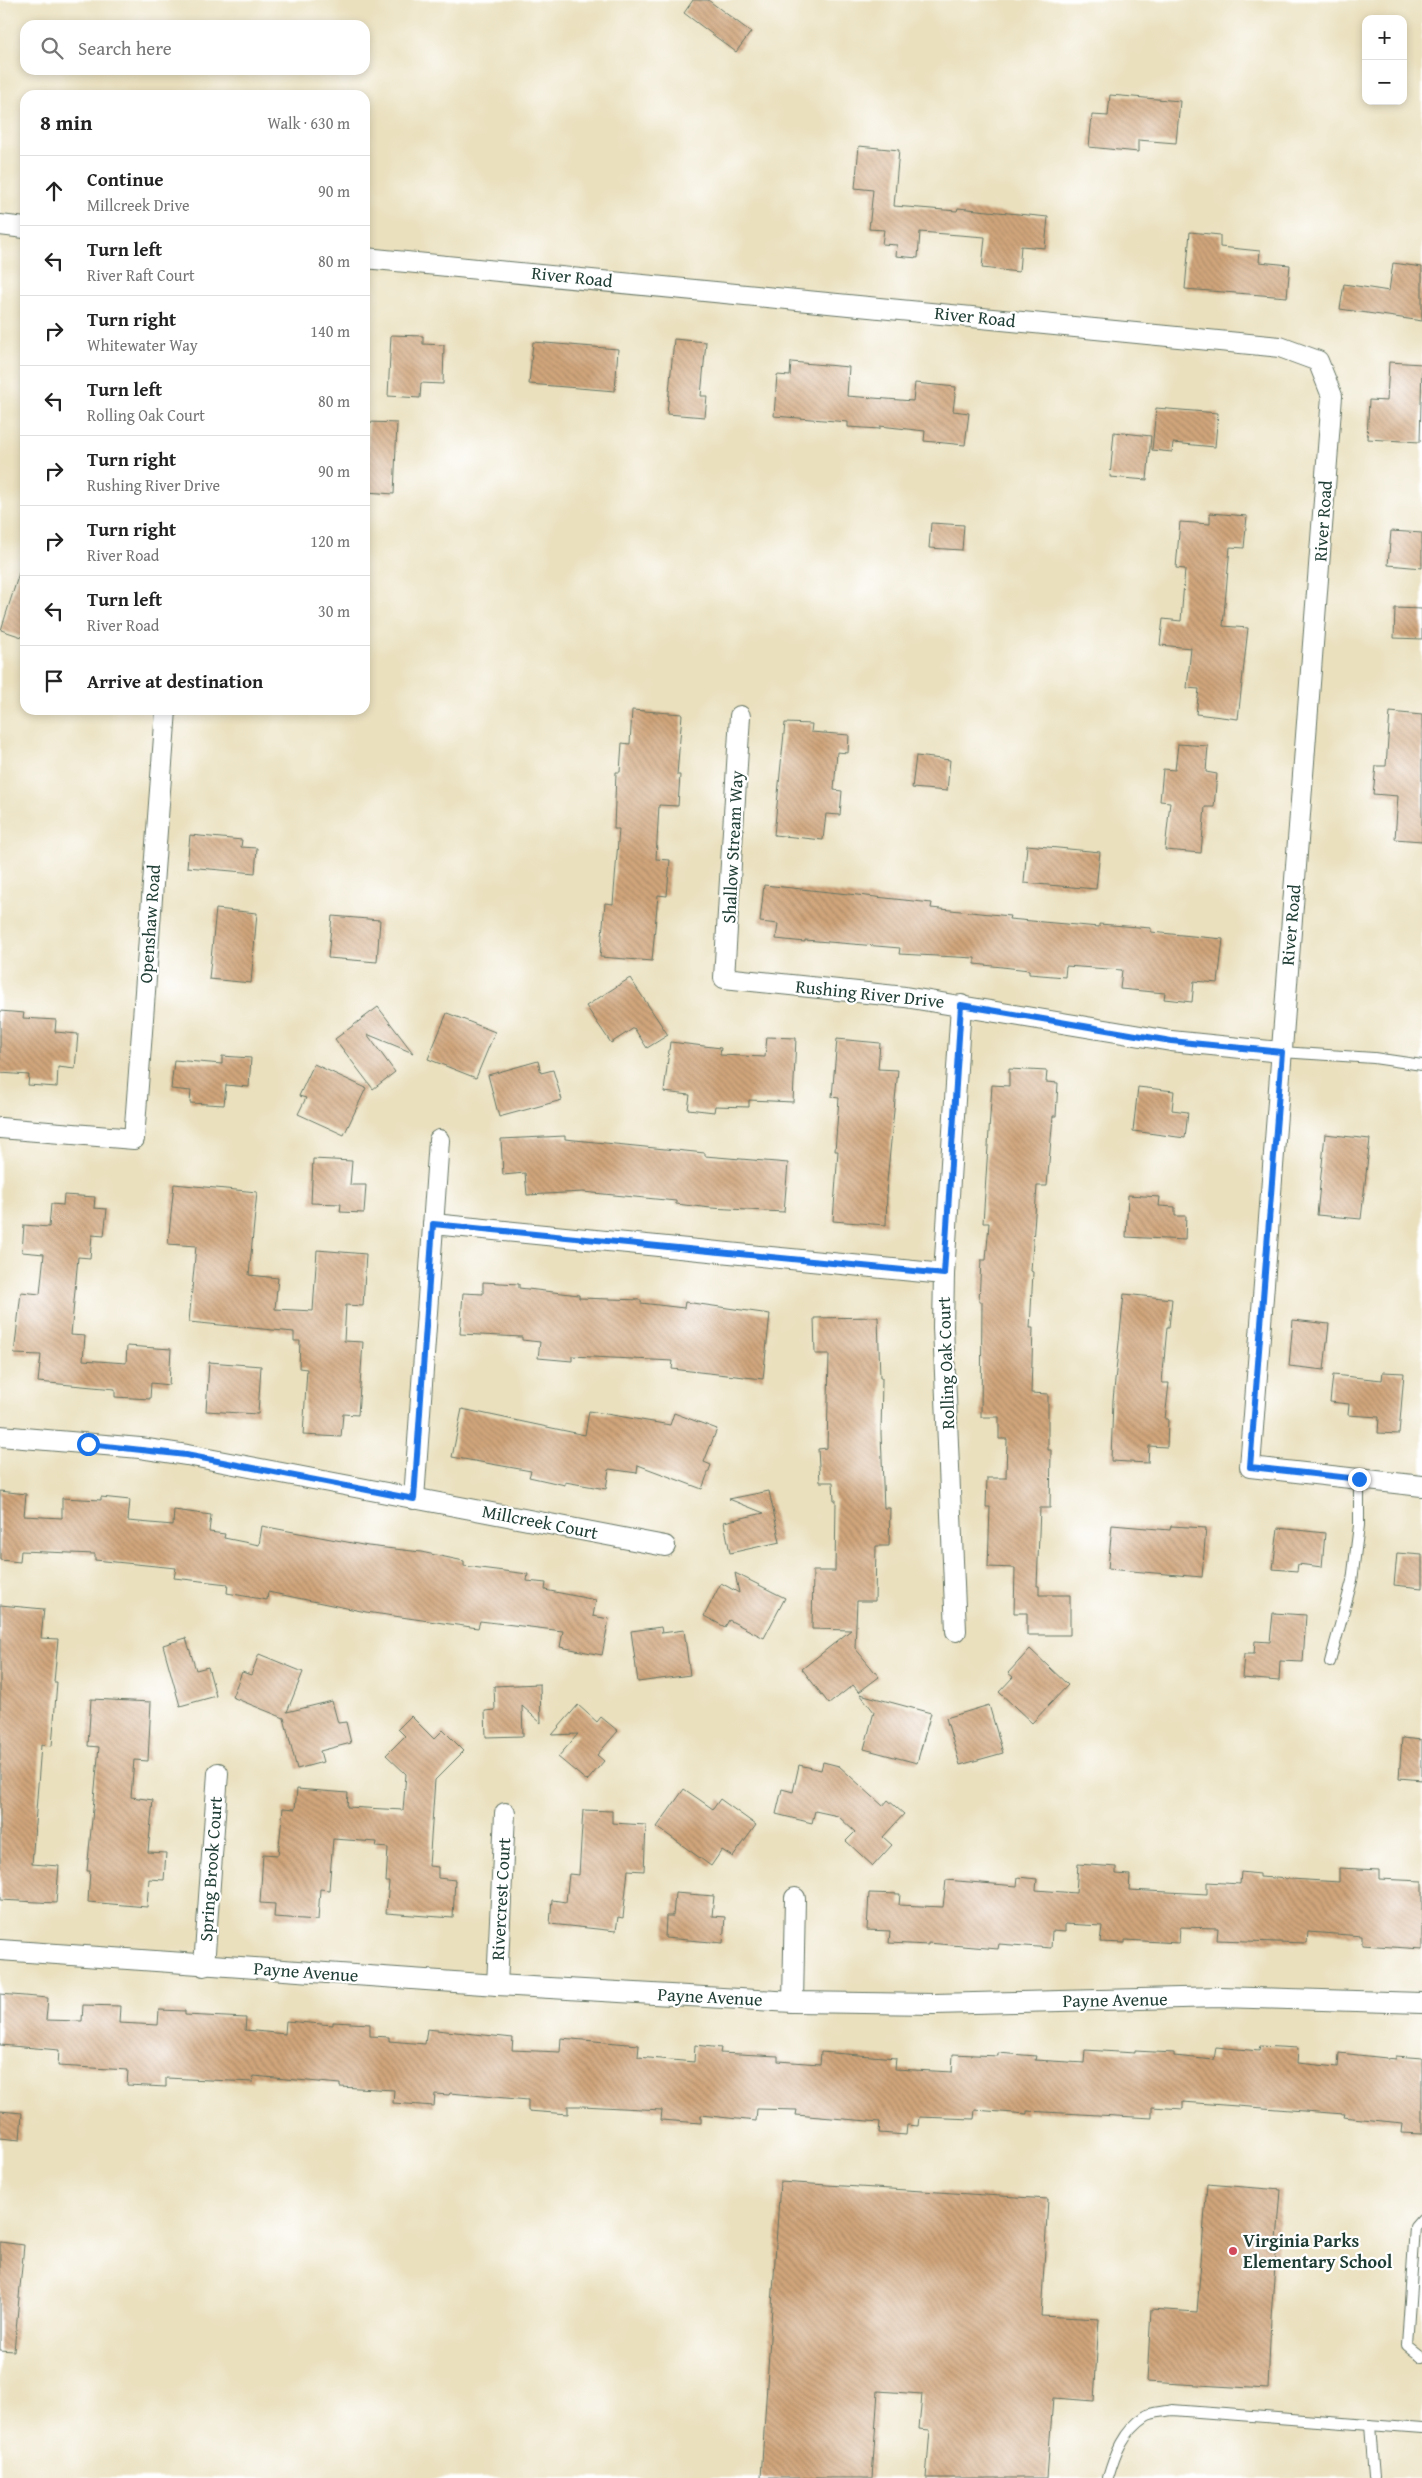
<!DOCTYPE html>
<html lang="en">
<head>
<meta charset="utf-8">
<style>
  :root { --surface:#fff; --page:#f6f6f6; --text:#222; --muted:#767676; --line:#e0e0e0 }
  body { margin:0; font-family:"Gentium Book Plus",serif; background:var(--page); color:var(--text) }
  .controls { position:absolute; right:15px; top:15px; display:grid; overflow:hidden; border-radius:10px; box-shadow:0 2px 8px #0003 }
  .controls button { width:45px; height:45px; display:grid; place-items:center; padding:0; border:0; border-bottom:1px solid var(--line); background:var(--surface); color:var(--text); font:25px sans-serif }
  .stop { position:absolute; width:15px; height:15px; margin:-11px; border:4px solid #1a73e8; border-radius:50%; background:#fff }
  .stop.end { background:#1a73e8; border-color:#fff; box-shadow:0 1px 5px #0008 }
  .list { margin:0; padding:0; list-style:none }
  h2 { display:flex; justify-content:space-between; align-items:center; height:65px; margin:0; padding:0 20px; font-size:21px }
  h2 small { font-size:16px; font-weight:400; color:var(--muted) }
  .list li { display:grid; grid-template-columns:32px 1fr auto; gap:15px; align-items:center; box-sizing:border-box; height:70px; padding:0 20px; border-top:1px solid var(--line) }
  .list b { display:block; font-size:19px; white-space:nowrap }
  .list p { margin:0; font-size:16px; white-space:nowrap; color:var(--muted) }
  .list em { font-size:16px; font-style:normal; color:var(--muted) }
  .icon { flex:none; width:28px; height:28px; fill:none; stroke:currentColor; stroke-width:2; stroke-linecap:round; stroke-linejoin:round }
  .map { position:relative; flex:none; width:1422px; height:2478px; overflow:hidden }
  .search { position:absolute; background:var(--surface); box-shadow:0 2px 8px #0003; left:20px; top:20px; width:350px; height:55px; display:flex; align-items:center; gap:12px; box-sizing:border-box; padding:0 18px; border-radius:15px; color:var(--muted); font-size:19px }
  .panel { position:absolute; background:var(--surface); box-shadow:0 2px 8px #0003; left:20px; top:90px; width:350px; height:625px; border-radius:15px }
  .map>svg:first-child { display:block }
  .building { fill:url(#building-back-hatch) }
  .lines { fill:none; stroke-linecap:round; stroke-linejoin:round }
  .service-casing { stroke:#667664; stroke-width:12 }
  .minor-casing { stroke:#667664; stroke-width:22 }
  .service { stroke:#fff; stroke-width:10 }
  .minor { stroke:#fff; stroke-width:20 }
  .route { stroke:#1a73e8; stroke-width:6 }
  .poi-dot { fill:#d1495b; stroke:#fff; stroke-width:2 }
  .labels { text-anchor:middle; stroke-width:4.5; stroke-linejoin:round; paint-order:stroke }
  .street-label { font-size:18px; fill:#1f3d34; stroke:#fff }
  .poi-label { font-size:18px; font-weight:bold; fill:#1f3d34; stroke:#fff; text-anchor:start }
</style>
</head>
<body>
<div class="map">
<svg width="1422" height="2478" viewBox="0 0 1422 2478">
  <defs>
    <pattern id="building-back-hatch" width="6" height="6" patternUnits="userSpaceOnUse" patternTransform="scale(1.25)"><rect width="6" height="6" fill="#d1a67c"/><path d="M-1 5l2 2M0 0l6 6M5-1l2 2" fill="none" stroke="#a98866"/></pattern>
  </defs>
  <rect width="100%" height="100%" fill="#fff"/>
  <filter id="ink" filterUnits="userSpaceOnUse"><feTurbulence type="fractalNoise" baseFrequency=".02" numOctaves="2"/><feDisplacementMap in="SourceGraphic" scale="10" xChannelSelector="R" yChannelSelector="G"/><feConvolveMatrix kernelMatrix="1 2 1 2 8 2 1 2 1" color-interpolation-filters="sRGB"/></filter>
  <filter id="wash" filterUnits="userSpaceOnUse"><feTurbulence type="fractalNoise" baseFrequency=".0096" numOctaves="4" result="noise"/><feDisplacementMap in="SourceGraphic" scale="20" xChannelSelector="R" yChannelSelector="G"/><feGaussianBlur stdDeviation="1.12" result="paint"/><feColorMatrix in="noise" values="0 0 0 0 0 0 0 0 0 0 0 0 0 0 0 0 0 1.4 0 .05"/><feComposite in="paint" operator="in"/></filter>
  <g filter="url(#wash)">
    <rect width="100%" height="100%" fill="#eae0be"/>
    <g id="blocks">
      <g class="building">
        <polygon points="693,0 708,0 751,32 736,52 684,13"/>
        <polygon points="1110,95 1180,101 1176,143 1138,140 1138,152 1089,147 1092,115 1108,116"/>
        <polygon points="859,146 899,150 894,206 957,211 958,208 1048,217 1045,248 1021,246 1019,272 982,268 985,237 920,232 918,258 896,256 897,245 882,244 884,230 869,229 873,190 855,188"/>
        <polygon points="1190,232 1220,235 1220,247 1260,251 1259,262 1290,265 1287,297 1185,289"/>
        <polygon points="1393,263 1422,267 1422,321 1340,309 1344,284 1389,291"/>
        <polygon points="391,335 423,336 423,344 444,345 443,384 421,383 420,398 388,396"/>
        <polygon points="674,339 706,342 701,396 707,396 705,417 667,414"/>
        <polygon points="533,342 618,349 615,391 529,384"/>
        <polygon points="791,362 849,367 847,396 913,401 915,383 956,387 953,411 969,413 965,445 924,441 925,431 880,426 880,429 848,427 848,422 774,416 777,375 790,376"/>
        <polygon points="1389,362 1422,364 1420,442 1367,439 1369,400 1387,401"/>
        <polygon points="1156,408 1218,413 1215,447 1173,443 1172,452 1152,450"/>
        <polygon points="369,422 397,423 394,494 366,492"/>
        <polygon points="1114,432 1151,436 1147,480 1110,477"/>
        <polygon points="1210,513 1247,516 1244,548 1230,547 1223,626 1248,628 1238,719 1196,714 1199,689 1187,688 1191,648 1160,645 1163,619 1181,621 1185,569 1176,568 1180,522 1210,524"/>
        <polygon points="931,523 964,525 962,550 929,548"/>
        <polygon points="1391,531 1422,533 1422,568 1388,565"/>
        <polygon points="21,567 25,568 25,638 1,630"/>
        <polygon points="1395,608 1422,609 1422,639 1394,638"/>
        <polygon points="632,710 682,714 677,775 680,775 678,806 659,805 656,859 670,860 667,896 658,895 652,961 600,957 605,903 613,904 619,829 614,829 616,772 620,772 622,743 630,744"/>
        <polygon points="1390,712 1422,715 1422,841 1395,839 1398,796 1373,794 1376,766 1386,766"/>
        <polygon points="785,723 812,724 811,732 849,735 848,753 837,752 834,790 842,791 840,815 826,814 823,840 774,835"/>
        <polygon points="1178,744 1208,746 1206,772 1217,774 1214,807 1205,807 1201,853 1165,850 1170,802 1160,801 1163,769 1175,770"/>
        <polygon points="916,756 950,760 947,791 912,788"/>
        <polygon points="190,835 242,840 241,847 257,848 255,873 187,867"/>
        <polygon points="1027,845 1100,852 1096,889 1024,883"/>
        <polygon points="764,885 932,903 931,908 1010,916 1009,919 1099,927 1099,924 1151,928 1151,932 1223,939 1218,983 1194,981 1192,1002 1164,999 1165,993 1120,989 1122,970 1066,966 1065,977 1029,974 1029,970 975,964 975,958 899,954 900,948 805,940 805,942 776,939 778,924 760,922"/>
        <polygon points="216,909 257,913 251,983 209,979"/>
        <polygon points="332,916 380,920 377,962 328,958"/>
        <polygon points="630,978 668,1035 647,1048 634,1028 611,1043 586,1006"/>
        <polygon points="378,1007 413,1053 367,1034 395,1072 373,1089 335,1039"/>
        <polygon points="0,1011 24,1013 23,1018 56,1020 55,1032 78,1034 75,1069 58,1067 57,1087 28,1085 29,1075 0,1073"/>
        <polygon points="447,1013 495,1032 476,1078 428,1059"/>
        <polygon points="767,1037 796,1038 793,1102 749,1100 749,1107 715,1106 714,1112 688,1109 690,1095 664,1092 670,1042 721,1048 720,1055 765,1057"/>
        <polygon points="837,1039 880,1043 878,1069 898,1070 886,1192 887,1192 886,1225 833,1221 838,1151 835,1151 839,1098 832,1097"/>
        <polygon points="222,1056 251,1058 249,1087 226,1085 224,1105 190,1103 191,1091 171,1089 174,1060 222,1064"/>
        <polygon points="538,1061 541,1073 553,1070 562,1100 499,1117 488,1075"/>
        <polygon points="314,1064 366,1088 344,1135 298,1114 306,1098 299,1096"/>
        <polygon points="1009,1069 1047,1071 1046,1082 1058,1083 1056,1116 1053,1116 1047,1186 1037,1186 1031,1271 1033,1272 1030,1328 1033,1328 1031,1393 1048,1394 1048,1450 1051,1450 1050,1508 1040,1508 1037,1586 1039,1586 1039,1595 1070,1595 1070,1635 1027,1635 1027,1613 1014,1613 1015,1568 988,1567 990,1507 986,1507 987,1478 1006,1478 1007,1439 999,1439 999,1417 981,1417 982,1302 979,1302 981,1260 986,1260 989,1223 983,1223 992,1085 1009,1086"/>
        <polygon points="1138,1087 1174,1091 1172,1110 1188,1112 1185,1138 1133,1131"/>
        <polygon points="1325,1134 1370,1139 1361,1219 1317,1215"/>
        <polygon points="565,1136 565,1139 705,1153 705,1156 788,1163 784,1212 711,1208 676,1204 676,1201 583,1192 527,1195 525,1173 503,1175 501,1139"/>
        <polygon points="313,1159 352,1161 350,1185 366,1185 364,1213 340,1212 341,1204 311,1203"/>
        <polygon points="174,1184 257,1192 249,1275 278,1278 275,1309 313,1311 317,1250 366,1254 363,1306 346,1305 344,1341 363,1342 358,1415 343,1414 341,1437 303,1435 307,1369 299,1368 300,1341 294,1341 294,1332 189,1322 196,1246 168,1244"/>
        <polygon points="64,1195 95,1197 94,1208 107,1209 104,1236 92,1235 90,1258 78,1257 71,1335 85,1336 83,1360 126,1363 127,1346 171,1349 169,1385 151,1383 150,1399 115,1397 115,1389 38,1382 41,1355 14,1354 21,1292 40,1294 44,1254 22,1252 24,1225 49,1227 51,1204 63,1205"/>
        <polygon points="1128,1195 1160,1197 1159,1206 1175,1207 1175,1216 1186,1216 1185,1240 1126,1237"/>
        <polygon points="483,1282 519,1284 519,1288 579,1295 579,1298 641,1300 641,1303 684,1308 685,1302 770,1314 763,1379 672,1369 673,1361 572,1356 572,1361 538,1358 540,1342 522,1340 522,1337 460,1334 463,1293 483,1294"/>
        <polygon points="1124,1294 1172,1299 1169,1327 1167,1327 1162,1383 1169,1383 1165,1419 1168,1419 1167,1447 1149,1446 1148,1463 1111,1461 1113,1400"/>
        <polygon points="878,1317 880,1378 882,1378 881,1434 884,1508 890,1508 889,1546 876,1546 875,1601 857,1601 855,1648 879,1677 859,1692 853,1685 829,1704 802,1669 851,1630 812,1629 813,1571 835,1571 836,1500 834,1500 833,1482 820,1482 818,1449 827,1448 829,1354 815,1354 814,1318"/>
        <polygon points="1293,1320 1329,1324 1324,1370 1289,1366"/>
        <polygon points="209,1362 261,1366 258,1414 206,1411"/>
        <polygon points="1383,1372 1404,1373 1399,1434 1378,1433 1379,1417 1348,1415 1349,1404 1330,1402 1333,1375 1382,1380"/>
        <polygon points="462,1409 585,1435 589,1411 670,1425 674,1413 717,1429 704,1462 711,1465 702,1489 638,1465 637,1473 609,1469 606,1489 565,1482 565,1485 529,1477 531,1471 452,1457"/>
        <polygon points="0,1491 26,1494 24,1516 62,1518 62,1498 101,1500 101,1497 130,1500 128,1521 173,1525 174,1510 211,1515 209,1532 225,1534 224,1538 259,1545 262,1526 368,1546 421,1552 464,1561 464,1566 528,1574 527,1581 546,1583 545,1590 596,1600 593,1616 609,1619 602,1655 560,1647 563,1631 480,1621 478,1628 366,1612 268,1592 267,1600 227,1593 228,1584 174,1578 176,1568 95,1560 95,1554 21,1551 20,1562 0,1560"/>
        <polygon points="769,1491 780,1542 730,1553 724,1522 764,1513 729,1499"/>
        <polygon points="1112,1525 1170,1530 1171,1526 1206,1528 1202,1577 1108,1569"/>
        <polygon points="1278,1528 1325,1533 1322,1567 1298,1564 1297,1571 1273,1569"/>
        <polygon points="1397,1553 1422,1555 1422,1588 1394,1585"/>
        <polygon points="735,1573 785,1598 764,1638 729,1620 725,1627 704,1616 721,1583 739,1593"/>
        <polygon points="0,1605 44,1609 41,1638 58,1639 54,1682 57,1682 52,1746 41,1745 32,1864 59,1866 56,1903 0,1900"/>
        <polygon points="1273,1613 1306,1615 1303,1662 1280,1661 1279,1681 1242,1678 1244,1654 1254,1654 1255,1641 1270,1642"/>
        <polygon points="661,1627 662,1633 684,1630 690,1675 638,1682 631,1631"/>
        <polygon points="186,1638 196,1670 208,1667 216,1696 180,1706 163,1645"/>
        <polygon points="1030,1649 1068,1685 1032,1723 999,1692 1013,1677 1008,1673"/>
        <polygon points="259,1654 303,1672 287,1712 332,1701 338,1723 346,1722 351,1743 320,1751 323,1762 297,1769 284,1718 232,1697 242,1672 251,1675"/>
        <polygon points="540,1684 541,1723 522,1706 523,1736 486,1737 485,1711 495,1710 494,1686"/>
        <polygon points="860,1694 931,1713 917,1763 864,1749 874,1712"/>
        <polygon points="91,1699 151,1702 148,1761 134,1760 131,1797 153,1800 148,1852 166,1853 164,1880 149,1879 147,1907 88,1902 90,1871 87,1871 99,1747 88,1746"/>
        <polygon points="578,1705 597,1722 601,1717 618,1731 597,1755 604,1761 587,1781 558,1757 578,1734 552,1735"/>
        <polygon points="989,1705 1003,1753 960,1765 946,1718"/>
        <polygon points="411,1716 434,1739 443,1730 464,1751 435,1780 429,1866 438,1867 438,1878 455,1880 453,1918 386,1913 389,1882 386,1882 388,1848 376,1847 377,1842 333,1839 329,1890 320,1889 318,1920 274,1917 275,1904 260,1903 263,1854 278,1855 283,1808 295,1809 297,1789 348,1793 347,1807 403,1810 406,1774 386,1755 405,1736 398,1729"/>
        <polygon points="1402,1738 1422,1740 1422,1780 1399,1778"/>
        <polygon points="823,1762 839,1766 883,1806 888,1800 904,1814 883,1837 892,1845 873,1866 846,1841 855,1832 838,1816 815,1811 812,1823 776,1814 782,1789 793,1792 799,1765 821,1770"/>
        <polygon points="684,1789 713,1809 720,1799 756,1825 733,1857 722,1850 711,1866 657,1827"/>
        <polygon points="583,1810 612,1811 612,1823 646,1825 644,1871 628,1870 623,1918 618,1917 616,1931 550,1924 552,1900 566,1902 569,1874 579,1875"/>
        <polygon points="1078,1864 1116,1867 1116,1874 1130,1875 1129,1890 1207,1894 1207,1882 1240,1884 1241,1872 1259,1874 1259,1877 1339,1882 1339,1868 1379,1870 1379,1879 1422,1881 1422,1949 1362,1945 1362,1936 1308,1932 1307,1943 1217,1940 1218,1928 1180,1927 1179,1943 1125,1940 1125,1943 1100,1942 1102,1926 1065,1924 1065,1932 1052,1931 1051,1948 999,1944 998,1949 928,1943 928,1945 889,1943 890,1931 867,1930 869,1893 900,1894 899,1905 943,1907 946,1880 1017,1886 1018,1877 1037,1879 1036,1890 1076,1893"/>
        <polygon points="675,1893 714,1896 712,1916 725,1917 723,1943 665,1938 666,1916 673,1916"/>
        <polygon points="0,1994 48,1998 46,2020 82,2021 83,2005 120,2006 119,2023 158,2025 159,2010 185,2011 185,2015 246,2018 245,2030 285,2034 286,2021 333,2025 333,2022 370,2024 370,2036 389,2037 389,2041 425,2044 427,2029 513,2038 512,2050 560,2052 561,2038 639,2045 638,2057 694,2062 695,2045 721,2048 720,2053 778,2056 778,2061 820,2064 821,2052 896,2058 895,2069 952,2072 953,2054 998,2056 998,2053 1036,2056 1035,2060 1084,2063 1085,2050 1135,2053 1135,2051 1174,2053 1174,2056 1214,2060 1216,2047 1259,2051 1260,2046 1298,2048 1297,2063 1338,2067 1339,2053 1396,2059 1396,2056 1422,2058 1422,2134 1401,2133 1402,2123 1343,2117 1344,2114 1183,2102 1183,2109 1152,2107 1152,2118 1027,2111 1027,2114 975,2110 974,2119 919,2117 918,2126 907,2125 906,2135 879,2133 880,2122 796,2115 797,2110 757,2109 756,2121 701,2115 701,2123 661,2120 662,2110 582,2106 568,2106 568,2114 528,2111 528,2100 450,2093 449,2095 435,2094 434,2106 393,2103 394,2090 340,2087 340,2084 254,2076 253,2082 166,2078 166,2087 127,2085 128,2070 58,2066 59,2050 0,2045"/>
        <polygon points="0,2111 22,2113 20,2140 0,2138"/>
        <polygon points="780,2182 1048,2199 1041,2316 1099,2319 1094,2401 1053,2398 1047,2478 926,2478 930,2430 919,2429 922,2394 878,2391 872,2478 761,2478"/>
        <polygon points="1207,2184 1281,2190 1271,2317 1268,2389 1147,2382 1151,2309 1197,2312"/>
        <polygon points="0,2242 24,2245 14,2351 0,2350"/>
      </g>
    </g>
  </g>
  <g filter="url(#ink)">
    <use href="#blocks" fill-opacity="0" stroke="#667664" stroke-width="1"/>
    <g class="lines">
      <defs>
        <g id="service">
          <polyline points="1281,1052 1374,1058 1422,1065"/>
          <polyline points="1330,1662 1352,1581 1359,1525 1359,1479"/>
          <polyline points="1422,2219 1415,2227 1407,2345 1422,2357"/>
          <polyline points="1370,2425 1374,2478"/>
          <path d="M1108 2478C1115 2454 1123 2431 1146 2416 1152 2412 1164 2412 1172 2410L1422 2429"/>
        </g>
        <g id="minor">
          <polyline points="0,225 25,228"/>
          <polyline points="365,258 1280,347 1318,361 1332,396 1250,1467 1422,1486"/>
          <polyline points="740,716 724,978 905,997 1171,1041 1281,1052"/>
          <polyline points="0,1128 134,1139 166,710"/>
          <polyline points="433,1224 944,1274"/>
          <polyline points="0,1436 140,1448 187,1455 665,1546"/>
          <polyline points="414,1499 439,1140"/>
          <polyline points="956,1631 943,1327 944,1274 961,1005"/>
          <polyline points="0,1950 497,1985 793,2002 934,2004 1220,1997 1422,2003"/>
          <polyline points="204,1966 218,1773"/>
          <polyline points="497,1985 505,1813"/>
          <polyline points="793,2002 795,1898"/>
        </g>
      </defs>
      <use href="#service" class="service-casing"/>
      <use href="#minor" class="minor-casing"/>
      <use href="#service" class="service"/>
      <use href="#minor" class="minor"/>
    </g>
  </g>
  <g class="lines" filter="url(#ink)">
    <polyline class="route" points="88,1444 186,1455 414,1499 433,1224 944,1274 961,1005 1171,1041 1282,1052 1250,1467 1359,1479"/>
  </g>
  <circle class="poi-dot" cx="1233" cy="2251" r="5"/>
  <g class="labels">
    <g class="street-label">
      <text transform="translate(572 277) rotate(6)" y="6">River Road</text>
      <text transform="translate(975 317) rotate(6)" y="6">River Road</text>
      <text transform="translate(1323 521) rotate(-86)" y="6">River Road</text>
      <text transform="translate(733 847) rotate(-87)" y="6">Shallow Stream Way</text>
      <text transform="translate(150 924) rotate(-86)" y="6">Openshaw Road</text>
      <text transform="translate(1291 925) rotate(-85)" y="6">River Road</text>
      <text transform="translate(870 994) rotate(6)" y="6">Rushing River Drive</text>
      <text transform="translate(946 1363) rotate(-92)" y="6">Rolling Oak Court</text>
      <text transform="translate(540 1522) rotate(11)" y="6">Millcreek Court</text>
      <text transform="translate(211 1869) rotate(-86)" y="6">Spring Brook Court</text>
      <text transform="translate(501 1899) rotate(-87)" y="6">Rivercrest Court</text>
      <text transform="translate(306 1972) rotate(4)" y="6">Payne Avenue</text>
      <text transform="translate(710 1997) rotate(3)" y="6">Payne Avenue</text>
      <text transform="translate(1115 2000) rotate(-1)" y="6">Payne Avenue</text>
    </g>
    <g class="poi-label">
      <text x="1243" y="2247">Virginia Parks<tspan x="1243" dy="21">Elementary School</tspan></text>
    </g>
  </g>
</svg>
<div class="controls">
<button>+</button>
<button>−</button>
</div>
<div class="stop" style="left:88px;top:1444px"></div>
<div class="stop end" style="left:1359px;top:1479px"></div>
<div class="search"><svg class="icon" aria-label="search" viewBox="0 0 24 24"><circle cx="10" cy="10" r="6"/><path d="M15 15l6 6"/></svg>Search here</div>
<section class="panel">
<h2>8 min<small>Walk · 630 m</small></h2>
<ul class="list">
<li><svg class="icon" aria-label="ahead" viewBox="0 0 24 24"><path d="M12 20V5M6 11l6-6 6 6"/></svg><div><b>Continue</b><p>Millcreek Drive</p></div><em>90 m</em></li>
<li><svg class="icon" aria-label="left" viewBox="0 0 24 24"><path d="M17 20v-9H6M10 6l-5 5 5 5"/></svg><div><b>Turn left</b><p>River Raft Court</p></div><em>80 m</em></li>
<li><svg class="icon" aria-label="right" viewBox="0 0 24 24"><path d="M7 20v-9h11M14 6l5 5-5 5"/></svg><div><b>Turn right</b><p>Whitewater Way</p></div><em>140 m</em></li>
<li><svg class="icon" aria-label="left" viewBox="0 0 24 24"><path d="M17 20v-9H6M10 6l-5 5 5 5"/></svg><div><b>Turn left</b><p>Rolling Oak Court</p></div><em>80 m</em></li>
<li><svg class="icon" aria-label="right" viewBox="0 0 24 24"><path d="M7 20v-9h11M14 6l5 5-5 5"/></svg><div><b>Turn right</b><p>Rushing River Drive</p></div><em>90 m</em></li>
<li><svg class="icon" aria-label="right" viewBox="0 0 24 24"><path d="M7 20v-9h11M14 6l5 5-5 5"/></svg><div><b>Turn right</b><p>River Road</p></div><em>120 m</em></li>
<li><svg class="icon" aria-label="left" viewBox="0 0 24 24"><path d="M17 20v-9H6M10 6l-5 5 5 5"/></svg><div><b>Turn left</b><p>River Road</p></div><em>30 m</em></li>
<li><svg class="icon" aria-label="arrive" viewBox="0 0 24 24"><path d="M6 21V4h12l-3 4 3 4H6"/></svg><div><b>Arrive at destination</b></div></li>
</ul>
</section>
</div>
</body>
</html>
